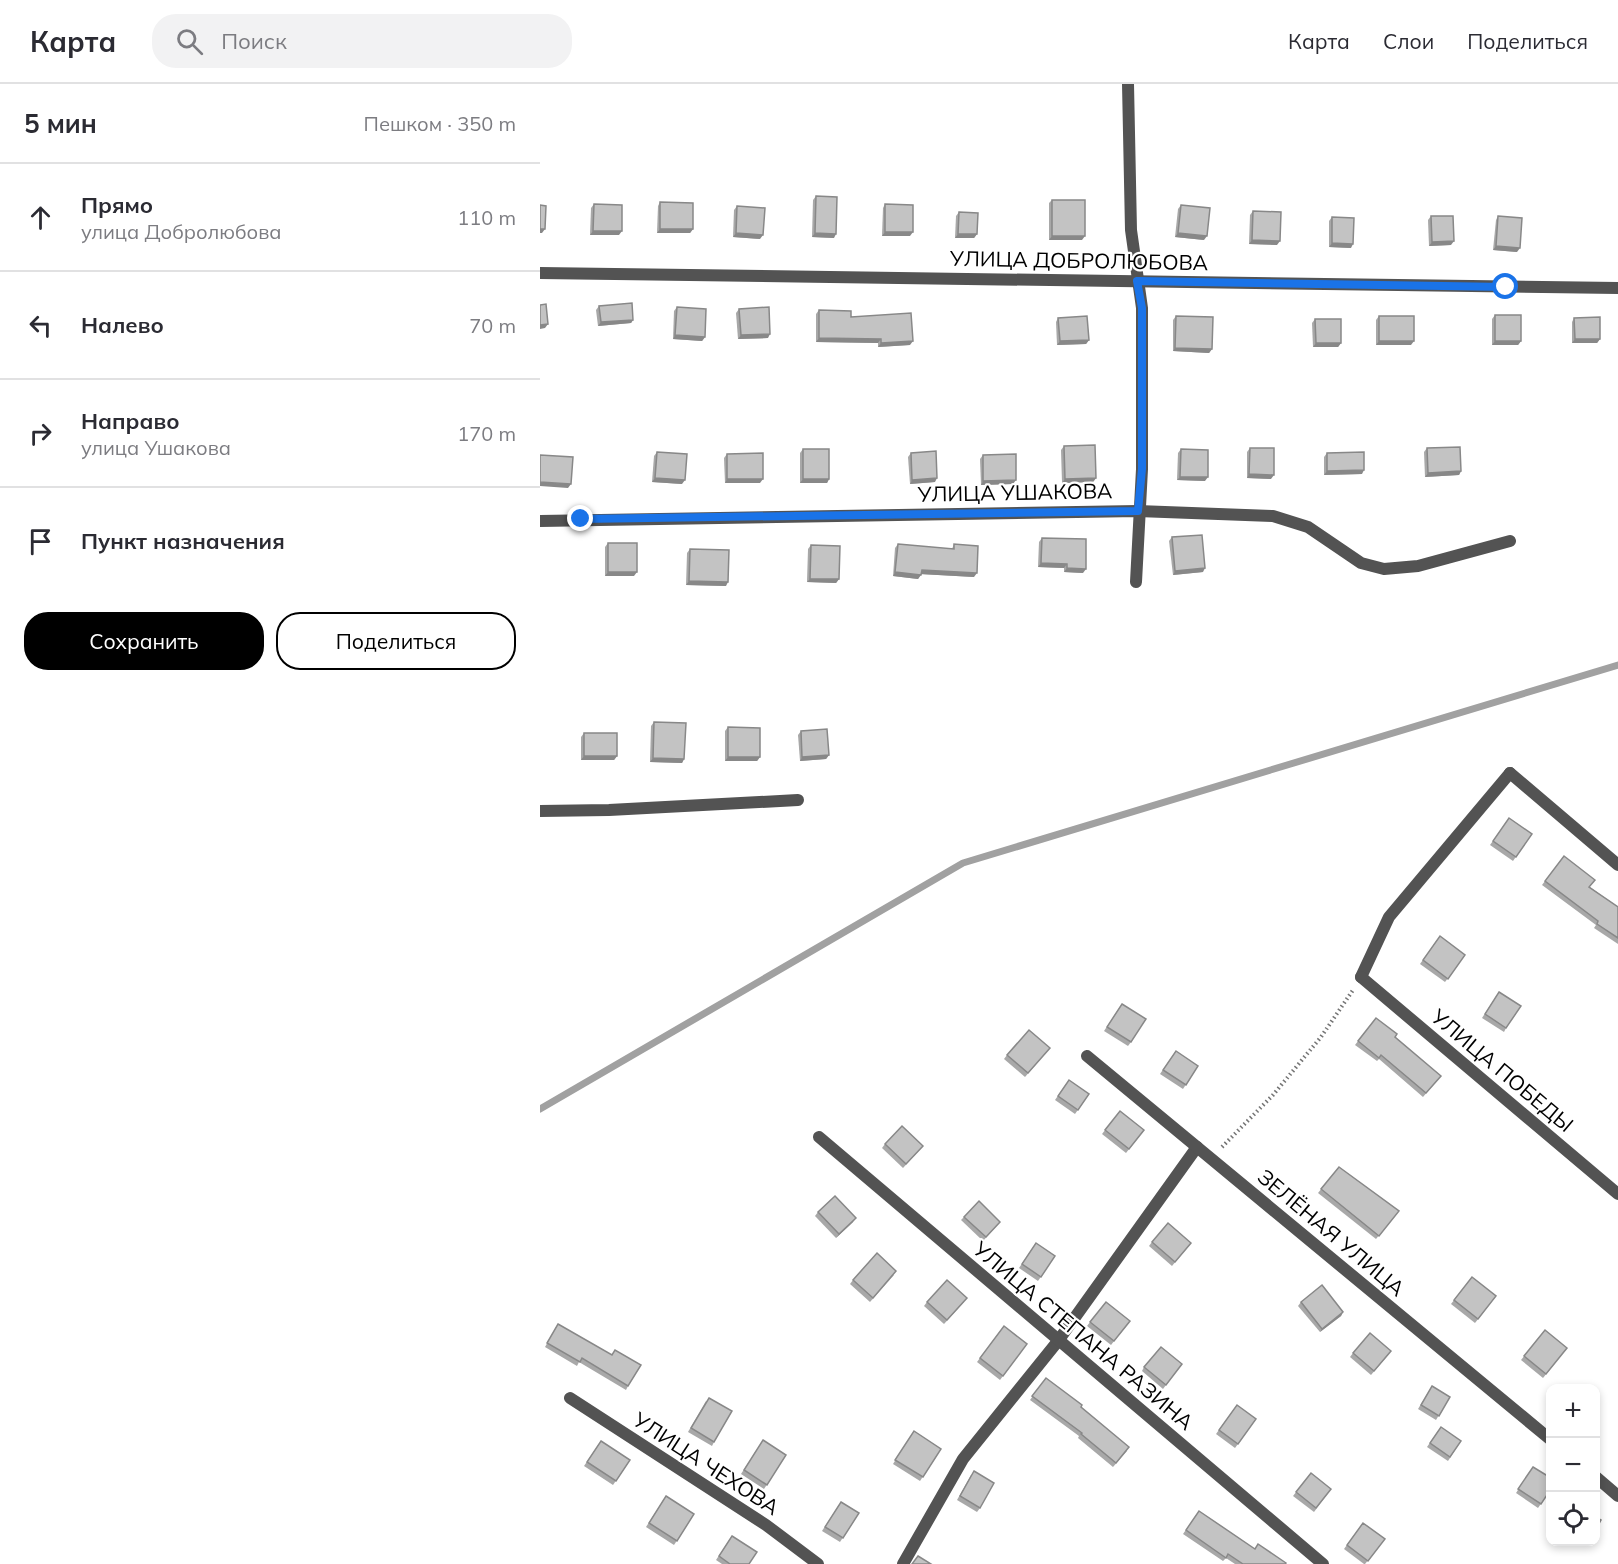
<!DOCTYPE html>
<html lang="ru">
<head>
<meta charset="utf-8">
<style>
  :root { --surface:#fff; --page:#f2f2f3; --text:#2b2b33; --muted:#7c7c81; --line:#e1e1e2; --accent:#000 }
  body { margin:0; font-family:Mulish,sans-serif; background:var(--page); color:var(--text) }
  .controls { position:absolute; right:18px; bottom:18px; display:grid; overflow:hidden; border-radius:12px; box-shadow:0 3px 9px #0003 }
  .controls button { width:54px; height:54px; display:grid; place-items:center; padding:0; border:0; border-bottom:2px solid var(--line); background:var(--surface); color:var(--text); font:30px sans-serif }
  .stop { position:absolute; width:18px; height:18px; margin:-14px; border:4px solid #1a73e8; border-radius:50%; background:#fff }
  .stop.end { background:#1a73e8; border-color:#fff; box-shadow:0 2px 6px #0008 }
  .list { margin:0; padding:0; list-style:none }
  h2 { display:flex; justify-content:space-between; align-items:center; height:78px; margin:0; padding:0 24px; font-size:26px }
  h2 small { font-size:20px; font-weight:400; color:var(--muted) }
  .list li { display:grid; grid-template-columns:39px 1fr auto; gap:18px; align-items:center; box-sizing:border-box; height:108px; padding:0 24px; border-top:2px solid var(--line) }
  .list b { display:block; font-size:22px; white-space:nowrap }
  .list p { margin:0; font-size:20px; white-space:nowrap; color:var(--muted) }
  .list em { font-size:20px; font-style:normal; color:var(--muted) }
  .actions { display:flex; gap:12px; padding:18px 24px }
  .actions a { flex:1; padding:14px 0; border:2px solid var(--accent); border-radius:24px; text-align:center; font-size:21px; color:var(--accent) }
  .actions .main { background:var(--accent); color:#fff }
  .icon { flex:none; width:33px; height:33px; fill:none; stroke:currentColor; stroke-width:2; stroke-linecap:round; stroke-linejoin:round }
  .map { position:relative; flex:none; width:1078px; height:1480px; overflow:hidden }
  header { display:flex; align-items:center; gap:36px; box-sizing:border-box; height:84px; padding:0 30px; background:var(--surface); border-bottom:2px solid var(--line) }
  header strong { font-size:28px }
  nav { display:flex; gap:33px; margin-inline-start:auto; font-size:21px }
  .search { width:420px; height:54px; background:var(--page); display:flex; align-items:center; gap:15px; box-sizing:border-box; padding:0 21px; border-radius:24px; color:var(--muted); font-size:22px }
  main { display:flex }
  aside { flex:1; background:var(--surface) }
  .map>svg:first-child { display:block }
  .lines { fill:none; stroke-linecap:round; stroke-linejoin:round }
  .stream { stroke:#a1a1a1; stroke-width:7 }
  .path { stroke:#757575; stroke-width:4; stroke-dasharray:1.5 3; stroke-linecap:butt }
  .lane { stroke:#535353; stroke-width:12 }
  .street { stroke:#535353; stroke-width:12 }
  .wall { fill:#a8a8a8 }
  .shaded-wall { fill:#888 }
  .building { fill:#c3c3c3; stroke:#888; stroke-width:1.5 }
  .route { stroke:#1a73e8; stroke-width:8 }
  .labels { text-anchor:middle; stroke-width:4.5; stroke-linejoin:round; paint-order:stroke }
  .street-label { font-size:21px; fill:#000; stroke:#fff }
</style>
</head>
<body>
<header>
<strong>Карта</strong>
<div class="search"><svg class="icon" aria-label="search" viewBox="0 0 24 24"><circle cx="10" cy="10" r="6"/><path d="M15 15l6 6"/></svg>Поиск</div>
<nav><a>Карта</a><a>Слои</a><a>Поделиться</a></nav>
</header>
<main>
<aside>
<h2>5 мин<small>Пешком · 350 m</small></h2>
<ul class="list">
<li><svg class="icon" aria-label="ahead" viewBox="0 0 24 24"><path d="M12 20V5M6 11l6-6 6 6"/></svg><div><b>Прямо</b><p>улица Добролюбова</p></div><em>110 m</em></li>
<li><svg class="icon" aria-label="left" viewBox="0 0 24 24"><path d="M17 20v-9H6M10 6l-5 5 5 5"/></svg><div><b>Налево</b></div><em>70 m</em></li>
<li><svg class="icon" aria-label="right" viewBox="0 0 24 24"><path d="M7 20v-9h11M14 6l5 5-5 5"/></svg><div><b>Направо</b><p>улица Ушакова</p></div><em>170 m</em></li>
<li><svg class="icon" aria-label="arrive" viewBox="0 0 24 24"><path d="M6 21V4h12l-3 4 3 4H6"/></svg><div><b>Пункт назначения</b></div></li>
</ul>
<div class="actions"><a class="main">Сохранить</a><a>Поделиться</a></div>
</aside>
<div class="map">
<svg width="1078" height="1480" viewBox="0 0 1078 1480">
  <rect width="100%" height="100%" fill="#fff"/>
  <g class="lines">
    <polyline class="stream" points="0,1025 423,779 1078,581"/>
    <polyline class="path" points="682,1063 733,1011 781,953 813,906"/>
    <g class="lane">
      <polyline points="588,0 591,146 602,224 602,385 596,498"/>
      <polyline points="821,893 849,833 970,689"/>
      <polyline points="363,1480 423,1375 518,1257 657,1063"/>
    </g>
    <g class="street">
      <polyline points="0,189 1078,204"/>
      <polyline points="0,437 598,427 733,432 768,443 821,479 844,485 878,482 970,457"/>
      <polyline points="970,689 1078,781"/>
      <polyline points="0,727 69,726 258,716"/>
      <polyline points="821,893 1078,1110"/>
      <polyline points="547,972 1011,1356"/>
      <polyline points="279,1053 783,1480"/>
      <polyline points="30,1314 226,1441 278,1480"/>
      <polyline points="1056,1393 1078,1412"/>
    </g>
  </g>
  <g class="wall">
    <polygon points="276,112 294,154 272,153 273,116"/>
    <polygon points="512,116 542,156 509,156 509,119"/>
    <polygon points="120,118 153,145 150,149 117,149 118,122"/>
    <polygon points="54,120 79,151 50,151 51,124"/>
    <polygon points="345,120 370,152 342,152 343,124"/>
    <polygon points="641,121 664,156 635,153 638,125"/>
    <polygon points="197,122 220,155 193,153 194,126"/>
    <polygon points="713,127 737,161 709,160 710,131"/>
    <polygon points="419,128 437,150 434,154 415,154 416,132"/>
    <polygon points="891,132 911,161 889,162 888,136"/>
    <polygon points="958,132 977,168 953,166 956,136"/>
    <polygon points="792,133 811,164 789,163 789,137"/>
    <polygon points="59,222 93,236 91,239 58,242 56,226"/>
    <polygon points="137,223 165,253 162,257 133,255 134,227"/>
    <polygon points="199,225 228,254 198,255 196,229"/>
    <polygon points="279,226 311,233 370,261 338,263 338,259 276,258 276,230"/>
    <polygon points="955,231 981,257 978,261 952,261 952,235"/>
    <polygon points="636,232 672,265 669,269 633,267 633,236"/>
    <polygon points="839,232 871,261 836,261 836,236"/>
    <polygon points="518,234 549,256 546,260 517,261 516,238"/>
    <polygon points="1034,234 1060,255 1057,259 1032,259 1032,238"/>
    <polygon points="775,235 801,259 798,263 773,263 772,239"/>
    <polygon points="524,362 556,394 553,398 522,399 521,366"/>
    <polygon points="710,364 731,395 707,394 707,368"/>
    <polygon points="887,364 921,387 919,391 885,393 884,368"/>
    <polygon points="263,365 289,395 287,399 260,399 260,369"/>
    <polygon points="641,365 665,397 637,396 638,369"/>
    <polygon points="117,368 142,400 112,398 114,372"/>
    <polygon points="371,369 395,398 370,400 368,373"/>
    <polygon points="787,369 822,390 784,391 784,373"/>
    <polygon points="187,370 220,399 185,399 184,374"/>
    <polygon points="443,371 473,400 441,401 440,375"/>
    <polygon points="632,453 663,488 633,491 629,457"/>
    <polygon points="502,454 543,489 524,488 524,484 498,483 499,458"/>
    <polygon points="68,459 94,492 65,492 65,463"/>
    <polygon points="358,460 412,465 414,460 434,493 381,490 378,495 353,492 355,464"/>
    <polygon points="271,461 299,495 296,499 267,498 268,465"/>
    <polygon points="150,465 186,502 146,501 147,469"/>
    <polygon points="114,638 144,675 142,679 110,678 111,642"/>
    <polygon points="188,643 220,673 217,677 185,677 185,647"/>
    <polygon points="261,647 289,671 286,675 260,677 258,651"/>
    <polygon points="44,649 77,672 74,676 41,676 41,653"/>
    <polygon points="969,734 992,750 973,777 950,761"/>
    <polygon points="1024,772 1050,803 1078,823 1078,860 1054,844 1056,841 1002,801"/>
    <polygon points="900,852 925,871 905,898 880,880"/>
    <polygon points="959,908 966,944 964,948 942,934"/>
    <polygon points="582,920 591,958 588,962 564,947"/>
    <polygon points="836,934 855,953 901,992 883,1013 839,975 837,977 815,961"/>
    <polygon points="510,964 485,993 464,975 467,971"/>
    <polygon points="636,967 658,982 643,1005 620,990"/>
    <polygon points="529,996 549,1010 535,1030 515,1016"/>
    <polygon points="580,1027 604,1046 586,1069 562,1050"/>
    <polygon points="345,1060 383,1062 363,1084 342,1064"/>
    <polygon points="799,1083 859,1127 836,1155 778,1109"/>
    <polygon points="278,1128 313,1138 296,1154 275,1132"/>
    <polygon points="424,1133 460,1138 443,1157 421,1136"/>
    <polygon points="612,1158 651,1159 632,1182 609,1162"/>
    <polygon points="496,1159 515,1172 498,1197 479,1184"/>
    <polygon points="354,1191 330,1218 310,1200 313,1196"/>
    <polygon points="932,1193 956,1212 935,1239 911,1220"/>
    <polygon points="387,1218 424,1218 404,1240 384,1222"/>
    <polygon points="566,1218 590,1237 571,1261 547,1242"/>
    <polygon points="761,1218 803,1228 801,1232 780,1248 758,1222"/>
    <polygon points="18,1240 71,1271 88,1302 86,1306 39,1278 37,1282 5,1263"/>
    <polygon points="464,1242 487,1260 460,1296 437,1278"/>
    <polygon points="1005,1246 1027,1264 1003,1294 981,1276"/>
    <polygon points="813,1269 848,1271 831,1291 810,1273"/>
    <polygon points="642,1280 623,1305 602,1287 604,1283"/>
    <polygon points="506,1294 541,1323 587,1367 573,1383 538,1354 539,1352 490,1316"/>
    <polygon points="892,1302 910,1313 896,1336 878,1325"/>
    <polygon points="166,1317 174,1358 172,1362 148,1348"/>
    <polygon points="697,1321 716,1335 695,1364 676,1350"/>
    <polygon points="901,1343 921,1357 908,1377 887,1363"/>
    <polygon points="374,1347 401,1365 380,1397 353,1380"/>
    <polygon points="223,1356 246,1371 224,1405 201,1390"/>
    <polygon points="61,1357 90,1376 73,1401 44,1382"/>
    <polygon points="993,1383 1011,1405 998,1424 976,1409"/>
    <polygon points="771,1389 791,1405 774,1428 753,1412"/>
    <polygon points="431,1391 440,1424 437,1428 417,1416"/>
    <polygon points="126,1412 154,1430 134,1461 106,1443"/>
    <polygon points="301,1418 319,1429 300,1458 282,1447"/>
    <polygon points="659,1427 715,1465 745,1480 695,1480 686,1474 683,1477 643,1450"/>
    <polygon points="823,1439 845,1455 825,1480 824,1480 804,1465"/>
    <polygon points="192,1452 209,1480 182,1480 176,1476"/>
  </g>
  <g class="shaded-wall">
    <polygon points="0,145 5,145 2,149 0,149"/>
    <polygon points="120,145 153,145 150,149 117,149"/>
    <polygon points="53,147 82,147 79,151 50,151"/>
    <polygon points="345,148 373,148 370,152 342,152"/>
    <polygon points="196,149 223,151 220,155 193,153"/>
    <polygon points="275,149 296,150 294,154 272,153"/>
    <polygon points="638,149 667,152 664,156 635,153"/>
    <polygon points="418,150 437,150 434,154 415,154"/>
    <polygon points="512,152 545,152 542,156 509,156"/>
    <polygon points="712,156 740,157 737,161 709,160"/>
    <polygon points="914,157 911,161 889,162 892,158"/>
    <polygon points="792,159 813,160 811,164 789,163"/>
    <polygon points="956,162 980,164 977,168 953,166"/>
    <polygon points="93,236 91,239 58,242 61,238"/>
    <polygon points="8,240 5,244 0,245 0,241"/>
    <polygon points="230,250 228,254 198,255 201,251"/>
    <polygon points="135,251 165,253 162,257 133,255"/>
    <polygon points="279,254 341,255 338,259 276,258"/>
    <polygon points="1035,255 1060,255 1057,259 1032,259"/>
    <polygon points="549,256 546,260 517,261 520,257"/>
    <polygon points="373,257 370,261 338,263 341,259"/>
    <polygon points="839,257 874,257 871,261 836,261"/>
    <polygon points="955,257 981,257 978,261 952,261"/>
    <polygon points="776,259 801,259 798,263 773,263"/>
    <polygon points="635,264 672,265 669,269 633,267"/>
    <polygon points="824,386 822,390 784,391 787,387"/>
    <polygon points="921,387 919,391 885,393 888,389"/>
    <polygon points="709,390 734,391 731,395 707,394"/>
    <polygon points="640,393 668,393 665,397 637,396"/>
    <polygon points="115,394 145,396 142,400 112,398"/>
    <polygon points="397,394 395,398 370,400 372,396"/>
    <polygon points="556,394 553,398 522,399 525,395"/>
    <polygon points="187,395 223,395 220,399 185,399"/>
    <polygon points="263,395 289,395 287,399 260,399"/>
    <polygon points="476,396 473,400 441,401 443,397"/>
    <polygon points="0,398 31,400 28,404 0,402"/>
    <polygon points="501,479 527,480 524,484 498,483"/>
    <polygon points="527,484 546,485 543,489 524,488"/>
    <polygon points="665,484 663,488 633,491 635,487"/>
    <polygon points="382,486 437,489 434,493 379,490"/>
    <polygon points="68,488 97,488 94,492 65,492"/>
    <polygon points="355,488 381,491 378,495 353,492"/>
    <polygon points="270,495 299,495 296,499 267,498"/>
    <polygon points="149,497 188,498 186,502 146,501"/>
    <polygon points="289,671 286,675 260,677 262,673"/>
    <polygon points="44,672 77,672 74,676 41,676"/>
    <polygon points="188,673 220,673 217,677 185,677"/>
    <polygon points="113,674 144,675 142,679 110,678"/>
    <polygon points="316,1134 313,1138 296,1154 299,1150"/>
    <polygon points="803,1228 801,1232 780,1248 782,1245"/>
  </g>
  <g class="building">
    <polygon points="276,112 297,113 296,150 275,149"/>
    <rect x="512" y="116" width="33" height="36"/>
    <polygon points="120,118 153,119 153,145 120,145"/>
    <polygon points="54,120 82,121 82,147 53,147"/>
    <polygon points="345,120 373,121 373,148 345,148"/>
    <polygon points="0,121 6,122 5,145 0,145"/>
    <polygon points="641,121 670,124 667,152 638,149"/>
    <polygon points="197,122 225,124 223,151 196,149"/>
    <polygon points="713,127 741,128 740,157 712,156"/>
    <polygon points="419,128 438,129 437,150 418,150"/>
    <polygon points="891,132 913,132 914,157 892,158"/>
    <polygon points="958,132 982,134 980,164 956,162"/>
    <polygon points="792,133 814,134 813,160 792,159"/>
    <polygon points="92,219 93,236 61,238 59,222"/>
    <polygon points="6,220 8,240 0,241 0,221"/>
    <polygon points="137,223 166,225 165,253 135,251"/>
    <polygon points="229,223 230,250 201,251 199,225"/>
    <polygon points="279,226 311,227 311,233 371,229 373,257 341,259 341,255 279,254"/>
    <rect x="955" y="231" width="26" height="26"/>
    <polygon points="547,232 549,256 520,257 518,234"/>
    <polygon points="636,232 673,233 672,265 635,264"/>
    <rect x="839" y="232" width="35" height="25"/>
    <polygon points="1060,233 1060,255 1035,255 1034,234"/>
    <polygon points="775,235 801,235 801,259 776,259"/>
    <polygon points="555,361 556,394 525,395 524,362"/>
    <polygon points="920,363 921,387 888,389 887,364"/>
    <polygon points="710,364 734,364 734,391 709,390"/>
    <rect x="263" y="365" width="26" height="30"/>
    <polygon points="641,365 668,366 668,393 640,393"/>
    <polygon points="396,367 397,394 372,396 371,369"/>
    <polygon points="117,368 147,370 145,396 115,394"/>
    <polygon points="824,368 824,386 787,387 787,369"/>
    <polygon points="223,369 223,395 187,395 187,370"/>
    <polygon points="476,370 476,396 443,397 443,371"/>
    <polygon points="0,371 33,373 31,400 0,398"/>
    <polygon points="662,451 665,484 635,487 632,453"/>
    <polygon points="502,454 546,455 546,485 527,484 527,480 501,479"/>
    <rect x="68" y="459" width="29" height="29"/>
    <polygon points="358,460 414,465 414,460 438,462 437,489 382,486 381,491 355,488"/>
    <polygon points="271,461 300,462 299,495 270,495"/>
    <polygon points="150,465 189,466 188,498 149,497"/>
    <polygon points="114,638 146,639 144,675 113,674"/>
    <polygon points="188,643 220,644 220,673 188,673"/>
    <polygon points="287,645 289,671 262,673 261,647"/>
    <rect x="44" y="649" width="33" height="23"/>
    <polygon points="969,734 992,750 976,773 953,757"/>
    <polygon points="1024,772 1055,796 1049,803 1078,823 1078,854 1057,840 1058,837 1005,797"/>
    <polygon points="900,852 925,871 908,895 883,876"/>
    <polygon points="959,908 981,922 966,944 945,930"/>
    <polygon points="582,920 606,935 591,958 567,943"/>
    <polygon points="836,934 857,950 855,953 901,992 886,1009 841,971 839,974 818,957"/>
    <polygon points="489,946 510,964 488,989 467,971"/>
    <polygon points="636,967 658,982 646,1001 623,986"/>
    <polygon points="529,996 549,1010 538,1026 518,1012"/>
    <polygon points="580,1027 604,1046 589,1065 565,1046"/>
    <polygon points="362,1042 383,1062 366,1080 345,1060"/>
    <polygon points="799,1083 859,1127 839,1152 781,1105"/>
    <polygon points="295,1112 316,1134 299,1150 278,1128"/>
    <polygon points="439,1117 460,1138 446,1153 424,1133"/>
    <polygon points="628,1139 651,1159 635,1178 612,1158"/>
    <polygon points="496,1159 515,1172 501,1193 482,1180"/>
    <polygon points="337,1169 356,1187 333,1214 313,1196"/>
    <polygon points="932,1193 956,1212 938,1235 914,1216"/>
    <polygon points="407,1196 427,1214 407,1236 387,1218"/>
    <polygon points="782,1201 803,1228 782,1245 761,1218"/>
    <polygon points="566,1218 590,1237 574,1257 550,1238"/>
    <polygon points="18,1240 72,1271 75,1266 101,1281 88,1302 42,1274 40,1278 7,1259"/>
    <polygon points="464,1242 487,1260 463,1292 440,1274"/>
    <polygon points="1005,1246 1027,1264 1006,1290 984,1272"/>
    <polygon points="830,1249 851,1267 834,1287 813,1269"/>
    <polygon points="621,1263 642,1280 626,1301 604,1283"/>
    <polygon points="506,1294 542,1321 541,1323 589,1363 576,1379 541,1350 542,1349 492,1312"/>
    <polygon points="892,1302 910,1313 899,1332 881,1321"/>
    <polygon points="169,1314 192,1327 174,1358 151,1344"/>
    <polygon points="697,1321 716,1335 698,1360 679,1346"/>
    <polygon points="901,1343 921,1357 910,1373 890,1359"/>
    <polygon points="374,1347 401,1365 383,1393 355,1376"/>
    <polygon points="223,1356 246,1371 227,1401 204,1386"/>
    <polygon points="61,1357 90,1376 76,1397 47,1378"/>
    <polygon points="993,1383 1011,1394 1011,1405 1001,1420 978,1405"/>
    <polygon points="434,1387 454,1399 440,1424 420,1412"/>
    <polygon points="771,1389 791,1405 776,1424 756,1408"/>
    <polygon points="126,1412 154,1430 137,1457 109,1439"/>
    <polygon points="301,1418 319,1429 303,1454 285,1443"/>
    <polygon points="659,1427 715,1465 718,1460 746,1479 745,1480 703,1480 688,1470 686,1474 646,1446"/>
    <polygon points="1056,1433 1061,1436 1056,1445"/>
    <polygon points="823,1439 845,1455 828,1477 807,1461"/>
    <polygon points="192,1452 217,1468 209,1480 190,1480 179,1472"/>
    <polygon points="378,1472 391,1480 372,1480"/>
  </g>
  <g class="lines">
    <polyline class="route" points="41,435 598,427 602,385 602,224 597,197 966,203"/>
  </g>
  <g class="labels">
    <g class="street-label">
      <text transform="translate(539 177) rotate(1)" y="7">УЛИЦА ДОБРОЛЮБОВА</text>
      <text transform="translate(475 409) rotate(-1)" y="7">УЛИЦА УШАКОВА</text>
      <text transform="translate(962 987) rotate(40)" y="7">УЛИЦА ПОБЕДЫ</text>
      <text transform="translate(791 1149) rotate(40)" y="7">ЗЕЛЁНАЯ УЛИЦА</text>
      <text transform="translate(543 1252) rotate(40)" y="7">УЛИЦА СТЕПАНА РАЗИНА</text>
      <text transform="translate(166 1380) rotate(33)" y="7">УЛИЦА ЧЕХОВА</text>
    </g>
  </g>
</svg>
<div class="controls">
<button>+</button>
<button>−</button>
<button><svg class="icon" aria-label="locate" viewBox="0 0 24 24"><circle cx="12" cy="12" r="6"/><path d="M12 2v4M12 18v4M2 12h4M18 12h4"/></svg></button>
</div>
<div class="stop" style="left:966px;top:203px"></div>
<div class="stop end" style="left:41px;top:435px"></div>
</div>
</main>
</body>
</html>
